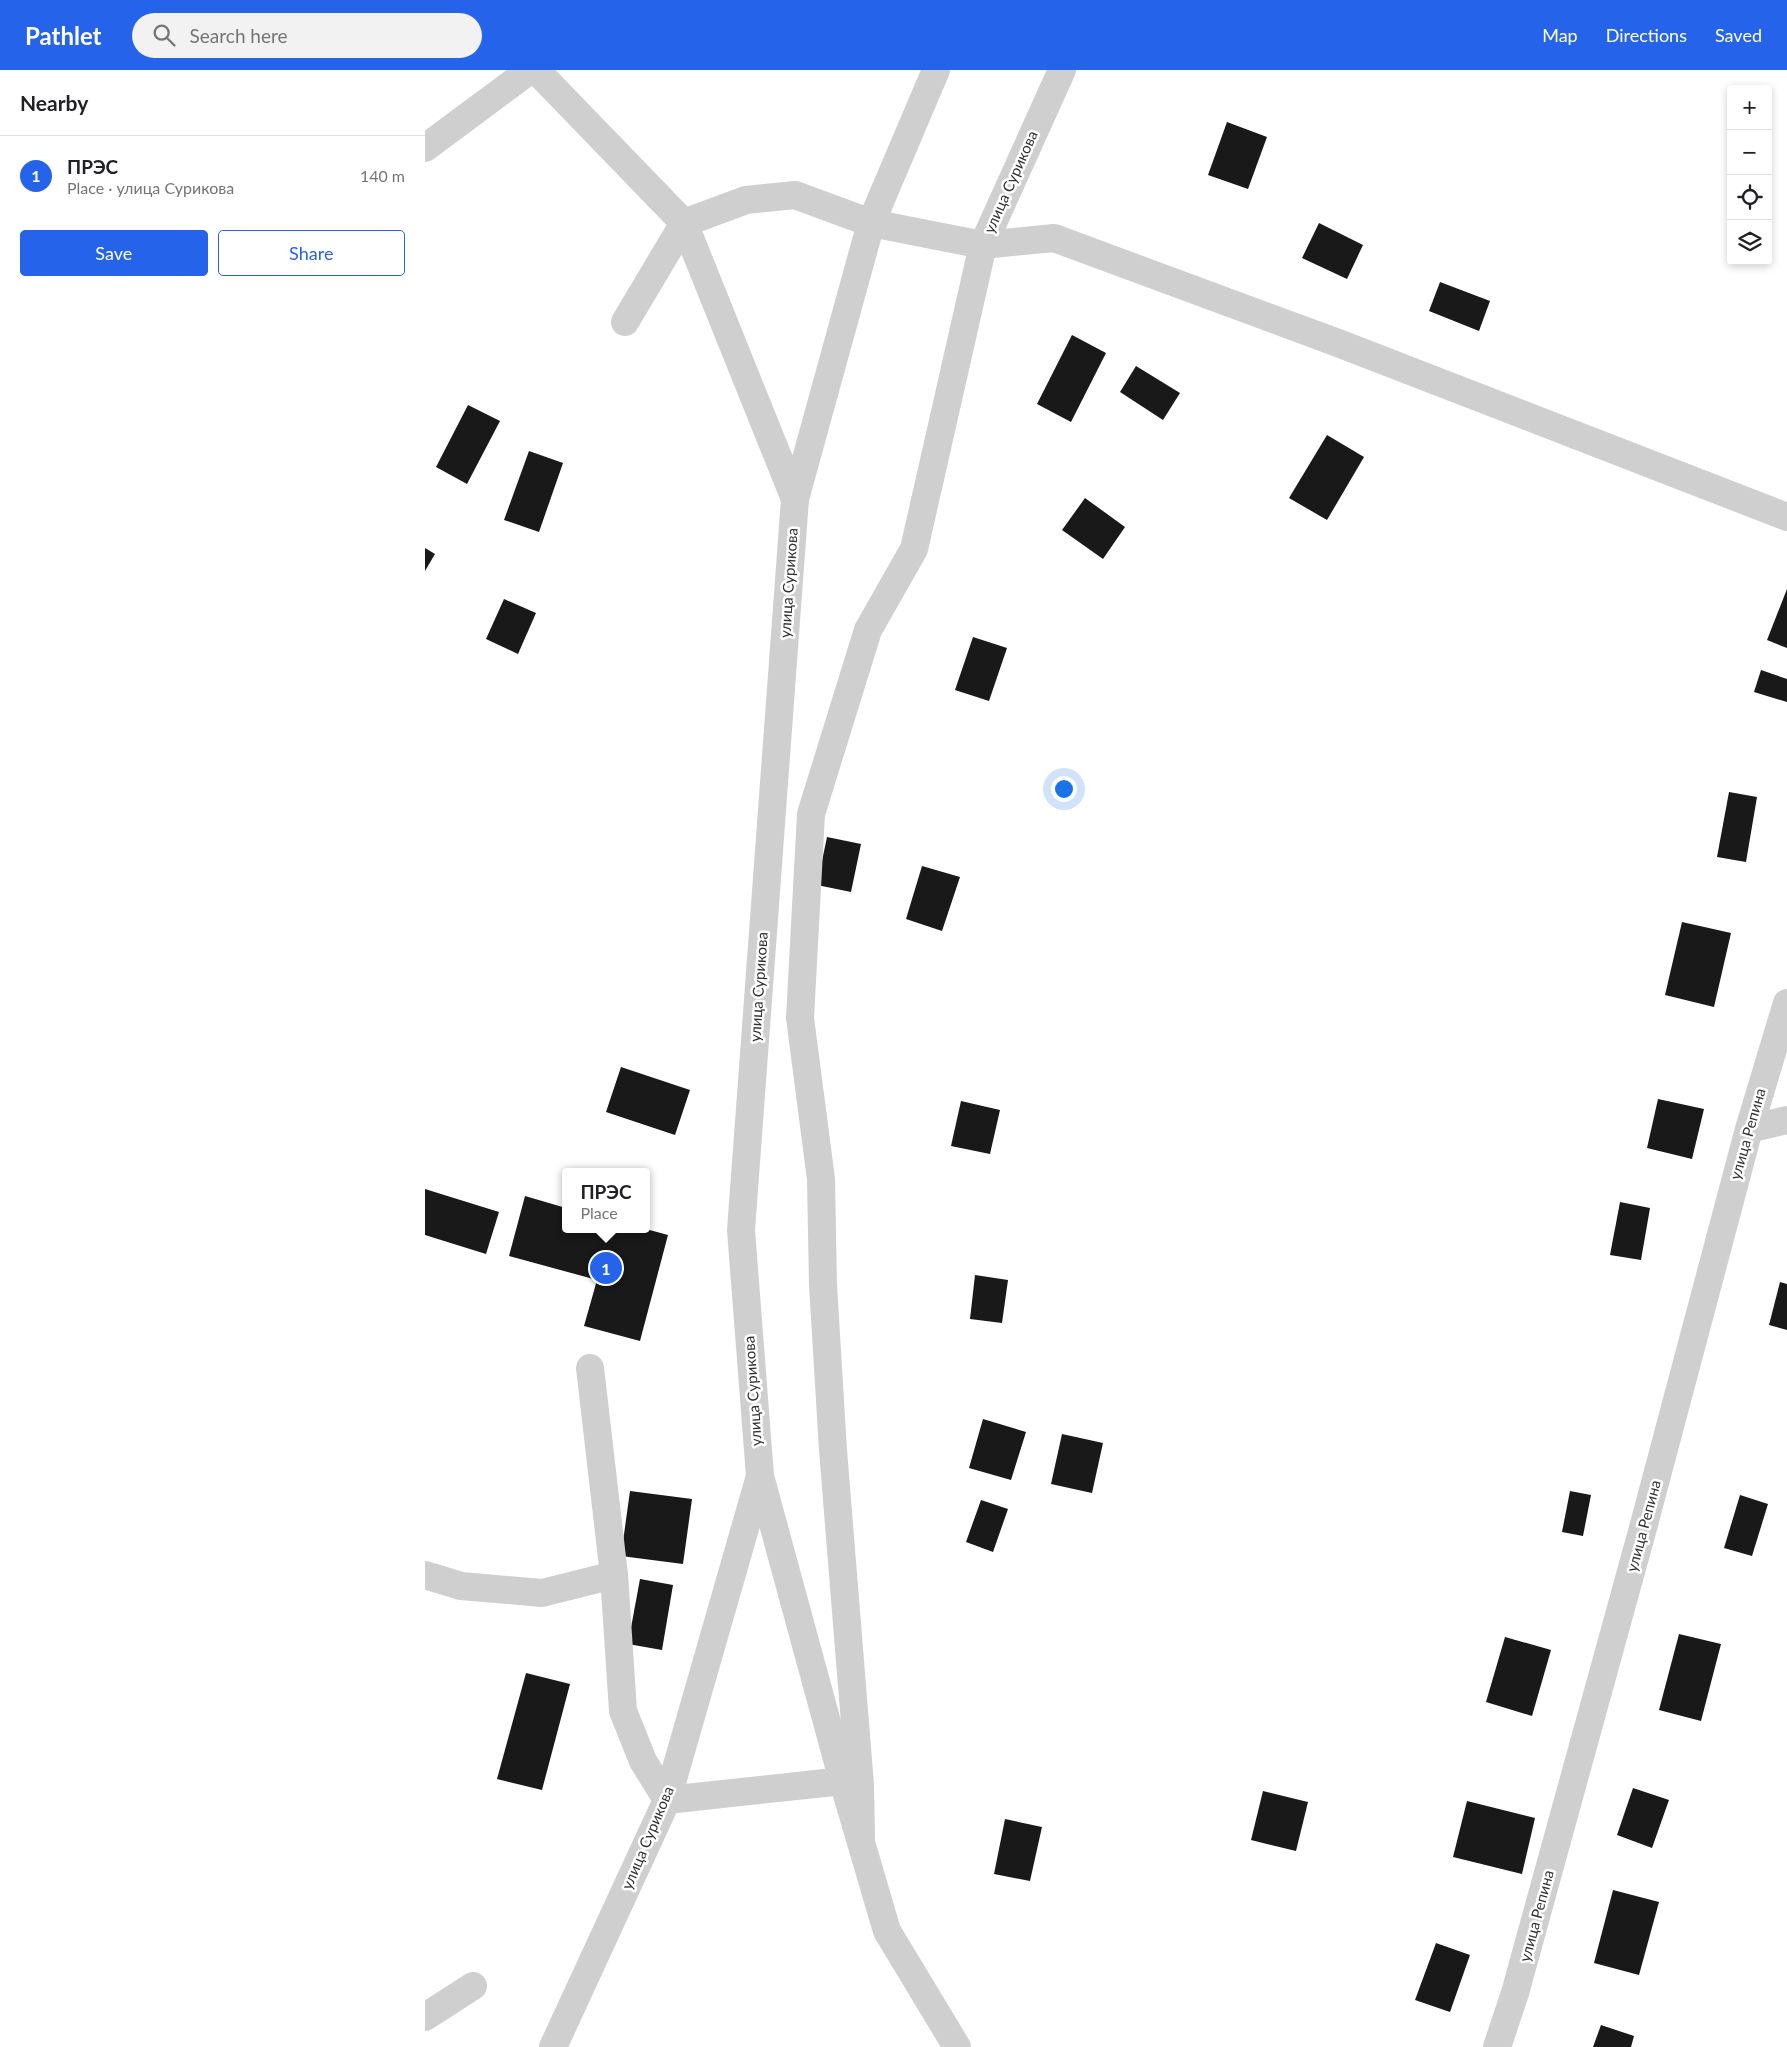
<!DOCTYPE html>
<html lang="en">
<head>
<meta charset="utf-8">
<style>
  :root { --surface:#fff; --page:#f2f2f2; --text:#202124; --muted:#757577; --line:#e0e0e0; --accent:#2563eb }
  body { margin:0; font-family:Lato,sans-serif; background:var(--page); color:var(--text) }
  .controls { position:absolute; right:15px; top:15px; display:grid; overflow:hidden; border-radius:5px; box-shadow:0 2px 8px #0003 }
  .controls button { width:45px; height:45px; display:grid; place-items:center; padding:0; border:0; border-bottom:1px solid var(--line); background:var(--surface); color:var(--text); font:25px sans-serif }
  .you { position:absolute; left:638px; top:718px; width:18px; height:18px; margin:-12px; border:4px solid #fff; border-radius:50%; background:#1a73e8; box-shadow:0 0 0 8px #1a73e833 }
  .badge { display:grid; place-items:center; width:32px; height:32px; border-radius:50%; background:var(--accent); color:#fff; font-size:16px; font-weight:700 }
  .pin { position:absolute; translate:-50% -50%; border:2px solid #fff; box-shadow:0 1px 5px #0006 }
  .popup { position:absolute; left:137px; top:1098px; width:88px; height:65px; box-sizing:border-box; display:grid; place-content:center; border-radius:5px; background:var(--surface); filter:drop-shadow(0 1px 4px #0005); font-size:16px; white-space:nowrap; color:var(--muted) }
  .popup b { font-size:19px; color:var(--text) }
  .popup::after { content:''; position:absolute; left:50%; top:100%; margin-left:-10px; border:10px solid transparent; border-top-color:var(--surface) }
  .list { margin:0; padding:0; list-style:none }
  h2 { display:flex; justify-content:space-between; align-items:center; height:65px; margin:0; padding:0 20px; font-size:21px }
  h2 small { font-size:16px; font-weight:400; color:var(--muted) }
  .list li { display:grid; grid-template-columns:32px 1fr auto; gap:15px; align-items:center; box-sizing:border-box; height:80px; padding:0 20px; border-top:1px solid var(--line) }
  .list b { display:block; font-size:19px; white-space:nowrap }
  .list p { margin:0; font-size:16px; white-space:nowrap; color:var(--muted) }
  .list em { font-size:16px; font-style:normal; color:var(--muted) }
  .actions { display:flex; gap:10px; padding:15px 20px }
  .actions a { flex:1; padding:11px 0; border:1px solid var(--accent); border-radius:5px; text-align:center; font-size:18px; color:var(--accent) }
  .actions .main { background:var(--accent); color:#fff }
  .icon { flex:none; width:28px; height:28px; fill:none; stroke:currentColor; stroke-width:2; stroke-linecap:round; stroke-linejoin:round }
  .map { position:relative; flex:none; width:1362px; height:1977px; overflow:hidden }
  header { display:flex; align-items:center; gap:30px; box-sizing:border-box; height:70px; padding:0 25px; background:var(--accent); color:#fff }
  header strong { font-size:24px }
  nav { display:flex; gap:28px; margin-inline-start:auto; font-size:18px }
  .search { width:350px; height:45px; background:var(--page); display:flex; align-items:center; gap:12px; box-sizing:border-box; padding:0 18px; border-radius:28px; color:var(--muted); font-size:19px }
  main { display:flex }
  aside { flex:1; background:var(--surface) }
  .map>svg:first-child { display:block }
  .building { fill:#191919 }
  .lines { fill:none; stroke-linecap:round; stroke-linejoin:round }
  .minor { stroke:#cfcfcf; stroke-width:28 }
  .labels { text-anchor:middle; stroke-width:5; stroke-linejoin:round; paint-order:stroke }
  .street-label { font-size:15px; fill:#323232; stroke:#fff }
</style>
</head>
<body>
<header>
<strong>Pathlet</strong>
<div class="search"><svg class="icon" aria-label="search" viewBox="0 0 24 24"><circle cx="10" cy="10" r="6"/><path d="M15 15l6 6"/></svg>Search here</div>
<nav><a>Map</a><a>Directions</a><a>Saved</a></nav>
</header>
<main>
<aside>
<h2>Nearby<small></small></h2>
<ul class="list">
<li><span class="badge">1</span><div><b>ПРЭС</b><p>Place · улица Сурикова</p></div><em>140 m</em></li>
</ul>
<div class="actions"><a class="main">Save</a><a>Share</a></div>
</aside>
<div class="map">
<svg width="1362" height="1977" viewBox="0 0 1362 1977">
  <rect width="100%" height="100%" fill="#fff"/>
  <g class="building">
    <polygon points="802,52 842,67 823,119 783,105"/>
    <polygon points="894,153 938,175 922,209 877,188"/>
    <polygon points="1015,212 1065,231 1054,261 1004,241"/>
    <polygon points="647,265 681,283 646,352 612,334"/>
    <polygon points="711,296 755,323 738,350 695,322"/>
    <polygon points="43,335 75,351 42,414 11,397"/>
    <polygon points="902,365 939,387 902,450 864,428"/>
    <polygon points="104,381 138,393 114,462 79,450"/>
    <polygon points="660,428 700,457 678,489 637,460"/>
    <polygon points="0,478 10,484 0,501"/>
    <polygon points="1362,519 1362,578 1342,570"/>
    <polygon points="79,529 111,543 93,584 61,569"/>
    <polygon points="548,567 582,578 564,631 530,620"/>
    <polygon points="1336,600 1362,609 1362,632 1329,622"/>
    <polygon points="1304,722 1332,727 1321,792 1292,787"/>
    <polygon points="402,767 436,774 426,822 392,815"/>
    <polygon points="497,796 535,807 517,861 481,849"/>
    <polygon points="1257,852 1306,863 1289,937 1240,925"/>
    <polygon points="196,997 265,1020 250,1065 181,1042"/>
    <polygon points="1233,1029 1279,1039 1267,1089 1222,1078"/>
    <polygon points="536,1031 575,1040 565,1084 526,1076"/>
    <polygon points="0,1119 74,1142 61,1184 0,1165"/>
    <polygon points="100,1126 141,1138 141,1159 221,1159 243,1165 215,1271 159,1256 172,1210 84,1186"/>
    <polygon points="1195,1132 1225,1138 1216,1190 1185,1185"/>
    <polygon points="550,1205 583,1210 577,1253 545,1249"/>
    <polygon points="1355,1212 1362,1214 1362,1260 1344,1255"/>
    <polygon points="558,1349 601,1362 586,1410 544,1398"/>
    <polygon points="637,1364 678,1373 667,1423 626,1414"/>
    <polygon points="205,1421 267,1429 258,1494 196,1486"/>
    <polygon points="1145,1421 1166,1425 1158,1466 1137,1462"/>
    <polygon points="1315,1425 1343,1434 1327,1486 1299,1478"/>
    <polygon points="556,1430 583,1439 568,1482 541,1472"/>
    <polygon points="215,1509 248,1515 237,1580 203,1574"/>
    <polygon points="1254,1564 1296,1574 1276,1651 1234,1640"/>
    <polygon points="1080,1567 1126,1580 1107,1646 1061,1632"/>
    <polygon points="101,1603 145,1614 117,1720 72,1709"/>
    <polygon points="1208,1718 1244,1730 1227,1778 1192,1765"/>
    <polygon points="838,1721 883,1732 871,1781 826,1770"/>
    <polygon points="1042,1731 1110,1748 1097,1804 1028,1787"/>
    <polygon points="580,1749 617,1757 605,1811 569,1804"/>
    <polygon points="1188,1820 1234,1832 1214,1905 1169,1893"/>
    <polygon points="1011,1873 1045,1885 1025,1942 990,1930"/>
    <polygon points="1176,1955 1209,1966 1206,1977 1168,1977"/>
  </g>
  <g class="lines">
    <g class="minor">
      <polyline points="111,0 259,153 321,130 370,125 446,153 511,0"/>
      <polyline points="0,78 105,0"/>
      <polyline points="259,153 370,429 446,153 558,175 637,0"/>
      <polyline points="200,252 259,153"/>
      <polyline points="370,429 316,1160 335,1406 418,1711 462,1861 532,1977"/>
      <polyline points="1324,1059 1362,1050"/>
      <polyline points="165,1298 189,1505 198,1641 218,1691 242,1730 418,1711"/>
      <polyline points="0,1505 36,1516 117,1523 189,1505"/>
      <polyline points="436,1767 435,1715 408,1380 398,1215 396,1109 375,948 386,744 443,560 489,479 558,175 629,168 913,273 1362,447"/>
      <polyline points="0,1947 48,1916"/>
      <polyline points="128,1977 242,1730 335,1406"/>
      <polyline points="1072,1977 1090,1923 1218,1458 1324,1059 1362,933"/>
    </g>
  </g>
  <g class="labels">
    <g class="street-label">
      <text transform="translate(586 112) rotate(-66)" y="5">улица Сурикова</text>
      <text transform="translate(364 513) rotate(-86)" y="5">улица Сурикова</text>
      <text transform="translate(334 917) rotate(-86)" y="5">улица Сурикова</text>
      <text transform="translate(1323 1064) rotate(-74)" y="5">улица Репина</text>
      <text transform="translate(328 1321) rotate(-94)" y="5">улица Сурикова</text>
      <text transform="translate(1219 1456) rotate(-75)" y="5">улица Репина</text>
      <text transform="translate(223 1768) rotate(-67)" y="5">улица Сурикова</text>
      <text transform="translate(1112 1846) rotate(-75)" y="5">улица Репина</text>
    </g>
  </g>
</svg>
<div class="controls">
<button>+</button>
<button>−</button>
<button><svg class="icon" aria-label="locate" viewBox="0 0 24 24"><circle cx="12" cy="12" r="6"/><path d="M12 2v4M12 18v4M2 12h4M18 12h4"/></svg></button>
<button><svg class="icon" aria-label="layers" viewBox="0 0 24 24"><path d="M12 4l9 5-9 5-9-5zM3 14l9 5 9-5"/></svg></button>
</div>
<div class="you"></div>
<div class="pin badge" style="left:181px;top:1198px">1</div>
<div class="popup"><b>ПРЭС</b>Place</div>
</div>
</main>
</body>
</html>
